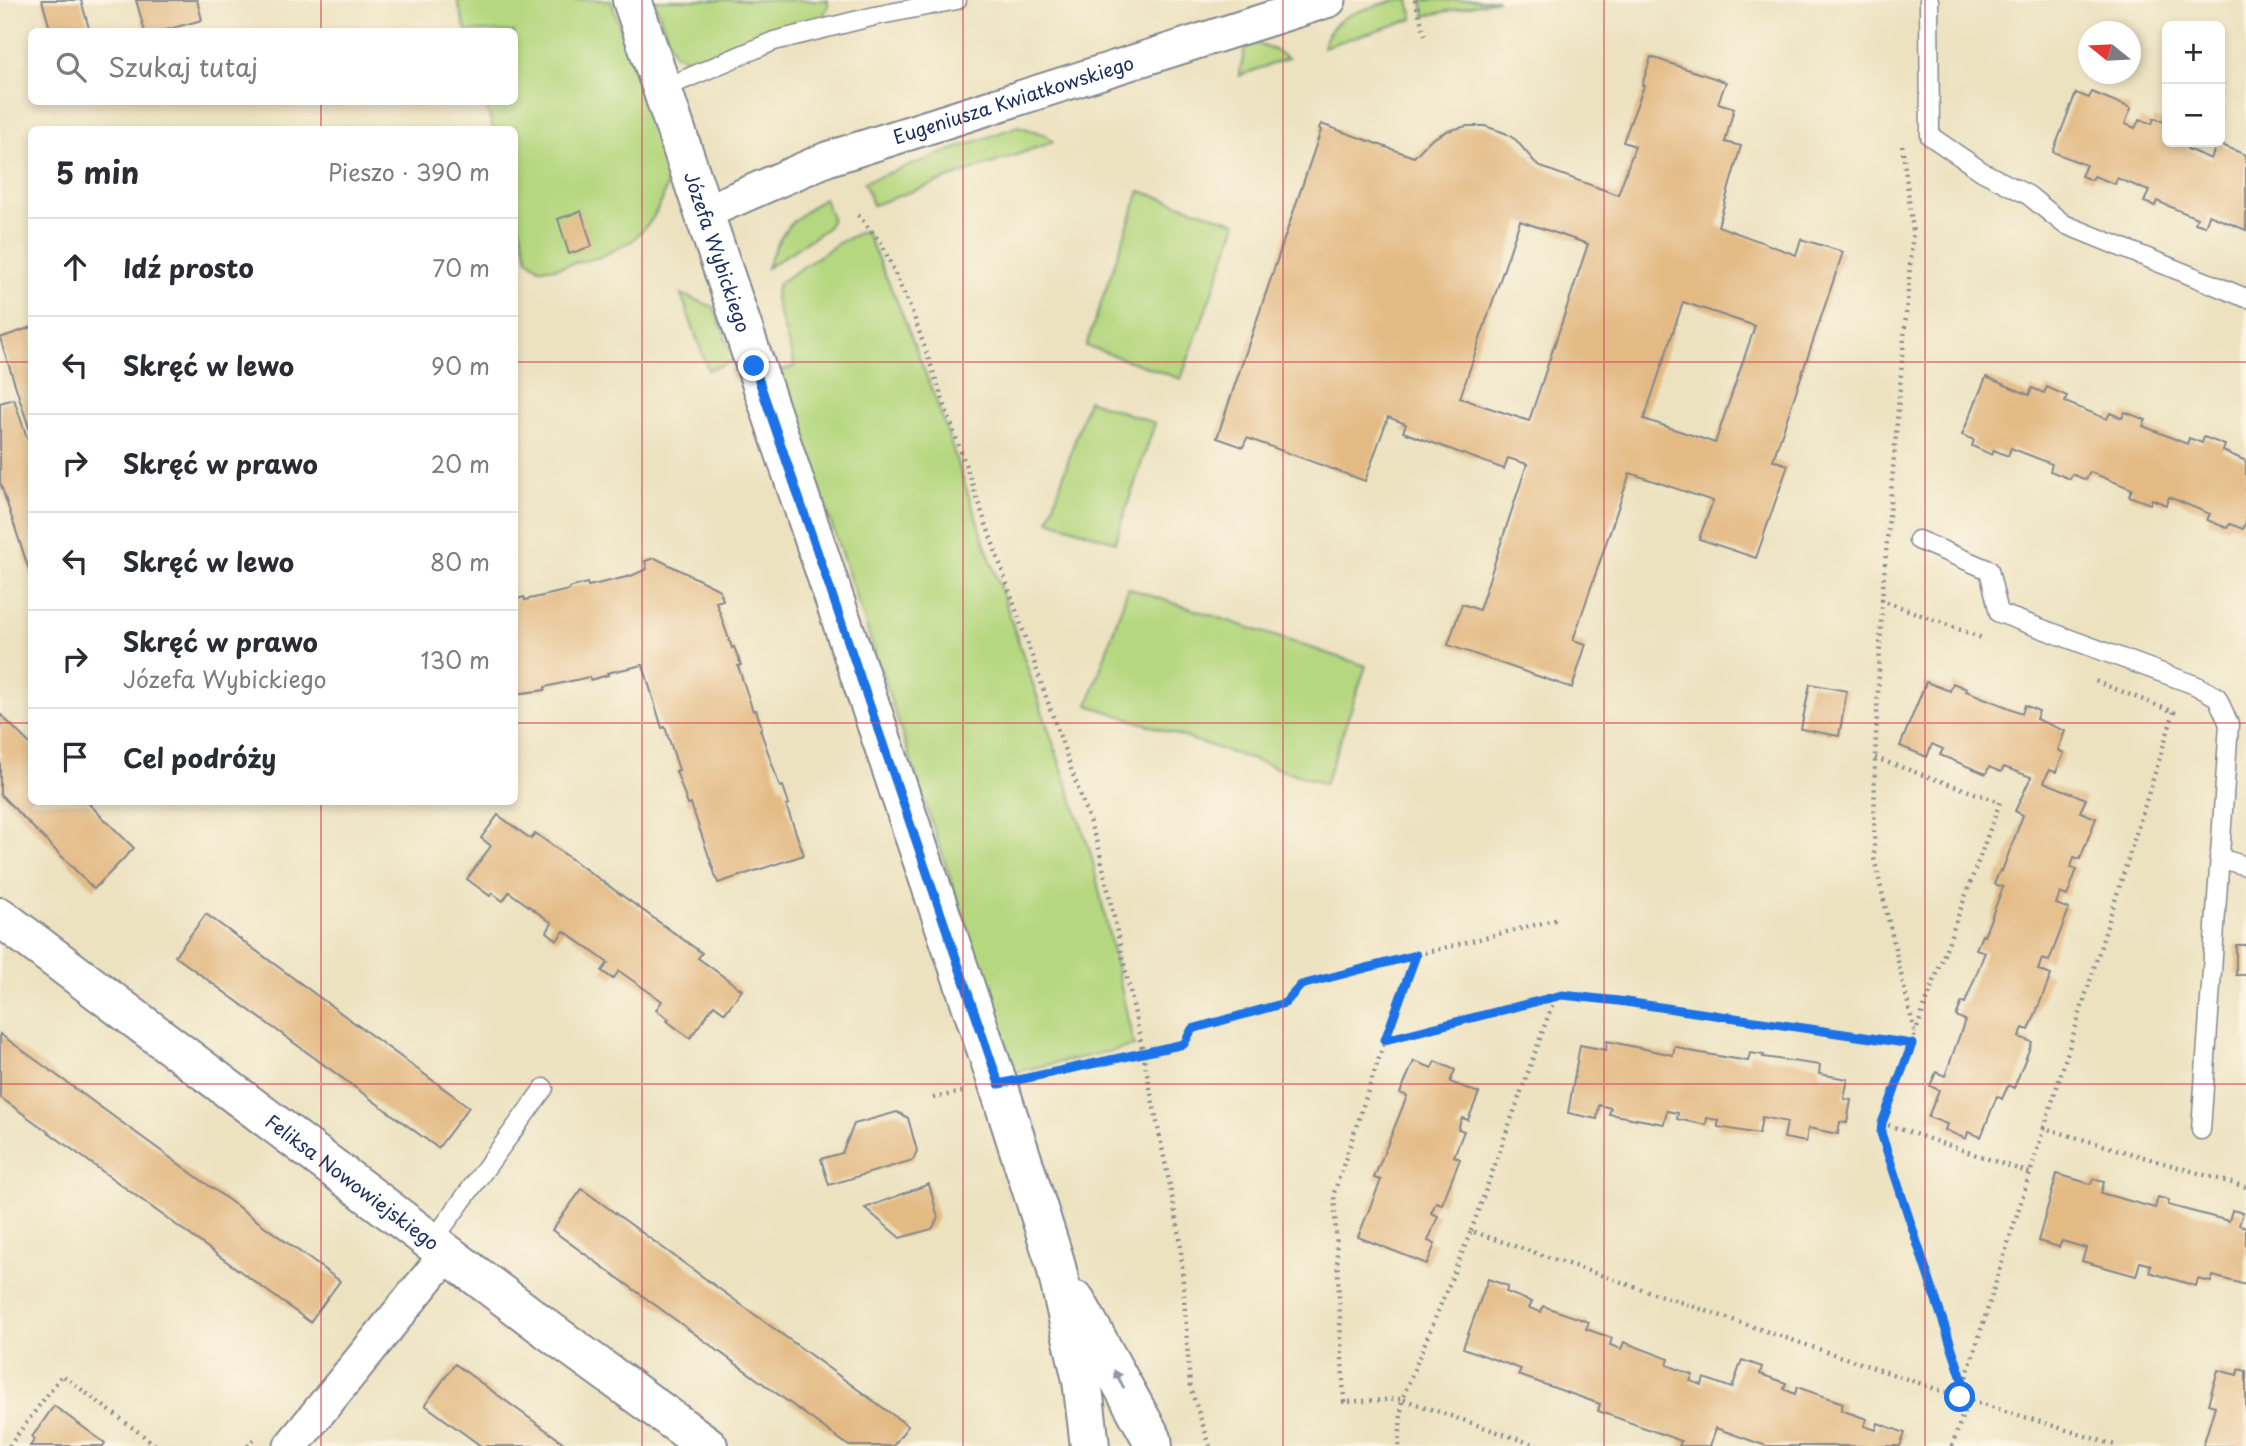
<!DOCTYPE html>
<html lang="pl">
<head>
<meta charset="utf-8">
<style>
  :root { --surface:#fff; --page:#f2f2f3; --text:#2b2b33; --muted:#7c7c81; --line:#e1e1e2 }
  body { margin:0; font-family:"Playpen Sans",sans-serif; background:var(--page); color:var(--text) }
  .controls { position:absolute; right:21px; top:21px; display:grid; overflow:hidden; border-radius:10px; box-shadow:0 4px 10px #0003 }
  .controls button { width:63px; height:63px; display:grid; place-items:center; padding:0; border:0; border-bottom:2px solid var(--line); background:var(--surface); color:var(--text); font:35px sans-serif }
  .compass { position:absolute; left:2078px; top:21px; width:63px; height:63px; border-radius:50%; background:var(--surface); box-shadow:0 4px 10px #0003; rotate:288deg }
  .stop { position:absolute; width:21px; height:21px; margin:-16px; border:5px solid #1a73e8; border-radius:50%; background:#fff }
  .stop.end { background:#1a73e8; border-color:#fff; box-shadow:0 2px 7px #0008 }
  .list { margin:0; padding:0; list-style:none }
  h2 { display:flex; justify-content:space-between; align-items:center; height:91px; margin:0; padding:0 28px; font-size:30px }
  h2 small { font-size:23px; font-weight:400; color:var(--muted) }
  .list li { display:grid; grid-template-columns:46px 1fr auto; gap:21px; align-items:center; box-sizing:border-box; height:98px; padding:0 28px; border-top:2px solid var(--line) }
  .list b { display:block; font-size:26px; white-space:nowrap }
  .list p { margin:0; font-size:23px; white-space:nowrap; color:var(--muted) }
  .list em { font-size:23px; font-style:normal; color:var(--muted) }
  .icon { flex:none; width:38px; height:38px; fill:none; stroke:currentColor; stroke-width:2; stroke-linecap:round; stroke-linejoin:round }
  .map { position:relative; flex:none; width:2246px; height:1446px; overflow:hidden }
  .search { position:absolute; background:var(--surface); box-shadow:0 4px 10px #0003; left:28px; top:28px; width:490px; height:77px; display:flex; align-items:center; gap:18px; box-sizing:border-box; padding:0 24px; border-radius:10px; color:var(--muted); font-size:26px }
  .panel { position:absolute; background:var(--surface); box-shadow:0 4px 10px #0003; left:28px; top:126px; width:490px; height:679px; border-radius:10px }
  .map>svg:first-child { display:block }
  .green { fill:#b5d77f; stroke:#68836e; stroke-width:2 }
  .building { fill:#e3ba84; fill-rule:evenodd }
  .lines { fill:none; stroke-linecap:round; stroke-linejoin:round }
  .lane-casing { stroke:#84888f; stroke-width:21 }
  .street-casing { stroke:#84888f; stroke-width:37 }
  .secondary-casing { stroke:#84888f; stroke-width:42 }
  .path { stroke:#84888f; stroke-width:4.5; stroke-dasharray:2 5; stroke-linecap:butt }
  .lane { stroke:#fff; stroke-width:18 }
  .street { stroke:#fff; stroke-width:33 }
  .secondary { stroke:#fff; stroke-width:38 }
  .oneway { fill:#8d97ae }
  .route { stroke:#1a73e8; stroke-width:9 }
  .grid { fill:none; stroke:#d1495b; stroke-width:2; stroke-opacity:0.55 }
  .labels { text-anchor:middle; stroke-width:6; stroke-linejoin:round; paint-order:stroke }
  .street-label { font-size:19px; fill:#1b2f5e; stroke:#fcf5e5 }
</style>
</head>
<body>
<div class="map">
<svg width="2246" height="1446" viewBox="0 0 2246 1446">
  <rect width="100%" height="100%" fill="#fcf5e5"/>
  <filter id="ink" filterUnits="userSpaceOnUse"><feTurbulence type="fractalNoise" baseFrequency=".0143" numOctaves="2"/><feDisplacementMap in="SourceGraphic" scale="14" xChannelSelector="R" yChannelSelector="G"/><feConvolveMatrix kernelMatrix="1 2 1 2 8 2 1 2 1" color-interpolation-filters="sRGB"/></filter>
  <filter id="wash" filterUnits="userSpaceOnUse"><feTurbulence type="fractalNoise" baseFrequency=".00686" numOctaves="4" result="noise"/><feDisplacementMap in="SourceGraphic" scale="28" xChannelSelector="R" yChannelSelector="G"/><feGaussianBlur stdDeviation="1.57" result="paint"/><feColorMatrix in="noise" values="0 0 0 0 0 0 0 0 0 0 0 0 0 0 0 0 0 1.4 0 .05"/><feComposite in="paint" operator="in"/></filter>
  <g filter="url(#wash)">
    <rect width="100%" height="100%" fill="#ece2c0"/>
    <g class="green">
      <polygon points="457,0 611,0 669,176 662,201 651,221 632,241 600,257 555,268 539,268 528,259 515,208 514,130 493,129 485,102 514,102 514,32 466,31"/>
      <polygon points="654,0 828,0 828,6 821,21 710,68 674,54"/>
      <path d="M1395 0H1409L1413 19 1323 47C1332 12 1365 10 1395 0Z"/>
      <polygon points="1422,0 1498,0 1425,16"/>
      <polygon points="1255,43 1274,50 1288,58 1239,76 1246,44"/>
      <polygon points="1018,126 1046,135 1053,142 873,205 864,182"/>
      <polygon points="1140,191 1237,223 1181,379 1086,346"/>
      <path d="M824 198 832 219 827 228 767 268C780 230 792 220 824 198Z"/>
      <polygon points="865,230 899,306 937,403 1091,854 1134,1046 1015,1072 859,605 779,371 795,366 775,299 776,290 779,283 840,242"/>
      <polygon points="681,294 714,307 734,361 708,370"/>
      <polygon points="1088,400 1155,423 1115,542 1049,520"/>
      <polygon points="1128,588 1366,666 1325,784 1088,705"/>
    </g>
    <g id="blocks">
      <g class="building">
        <polygon points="42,0 81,0 90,32 51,32"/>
        <polygon points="136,0 197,0 202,20 158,32 145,32"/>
        <path d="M1651 57 1726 82 1718 103 1734 108 1725 142 1741 146 1718 226 1796 255 1801 239 1843 252 1773 460 1788 465 1756 558 1699 539 1713 501 1630 473 1573 640 1586 644 1572 688 1448 645 1462 604 1479 610 1527 464 1508 458 1504 469 1403 432 1406 424 1388 417 1365 481 1247 438 1243 447 1217 438 1321 130 1319 128 1321 124 1414 157 1430 140 1447 131 1467 126H1485L1505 133 1516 140 1538 166 1618 195 1635 146 1623 142 1644 86 1642 85ZM1520 221 1588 244 1529 421 1460 398ZM1683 302 1755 326 1715 443 1644 419Z"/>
        <polygon points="2092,92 2131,108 2125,124 2135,128 2140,119 2152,124 2154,118 2167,123 2167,142 2190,142 2187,149 2211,159 2217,143 2246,155 2246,230 2209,215 2205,226 2195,223 2197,218 2157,201 2155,206 2144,202 2149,191 2117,178 2115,184 2094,176 2092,180 2081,176 2086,165 2053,152 2076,93 2089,98"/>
        <polygon points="581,211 592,246 569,254 558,219"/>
        <polygon points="32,327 32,434 31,434 0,338"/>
        <polygon points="1986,377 2029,395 2032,388 2044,393 2047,387 2067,396 2065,402 2107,419 2110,413 2122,418 2125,412 2146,420 2143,426 2187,444 2189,438 2202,443 2204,437 2225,445 2223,451 2246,461 2246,522 2243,529 2230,524 2227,528 2207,520 2210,514 2169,497 2166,505 2152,499 2150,504 2129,496 2132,489 2090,472 2086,480 2072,474 2070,479 2050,471 2052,464 2011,448 2008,456 1994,450 1992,455 1972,446 1974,440 1962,435"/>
        <polygon points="14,399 32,453 31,576 0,482 0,403"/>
        <polygon points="655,558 720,590 723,600 716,602 732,648 734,647 741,665 738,666 753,711 756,710 762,728 760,729 780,787 783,786 789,804 786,805 804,855 718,883 691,804 688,805 676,771 679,770 665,727 662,728 643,665 607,673 608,675 590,680 589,677 545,687 545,690 514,694 514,600 524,597 525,600 569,590 569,588 587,583 588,586 631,576 647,569 645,561"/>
        <polygon points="1926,682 1950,691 1953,683 1967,689 1966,691 2022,713 2025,705 2039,711 2036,719 2065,731 2058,750 2064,753 2056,772 2049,770 2044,782 2086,799 2080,812 2096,818 2080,859 2074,857 2071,867 2077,869 2067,896 2060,893 2056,904 2069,909 2049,961 2042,959 2038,970 2051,975 2029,1030 2023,1028 2019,1037 2032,1042 2014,1088 2008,1085 2002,1099 1997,1096 1981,1137 1968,1132 1966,1139 1945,1130 1947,1124 1928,1117 1939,1090 1930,1086 1936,1072 1945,1076 1965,1020 1956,1016 1962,1002 1965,1003 1985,952 1976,949 1982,935 1984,936 2003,887 1994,884 2000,870 2002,871 2023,815 2015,811 2031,777 2004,767 2001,772 1989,767 1986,774 1940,755 1943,749 1932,744 1927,757 1900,746"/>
        <polygon points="1810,684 1847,691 1839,736 1801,729"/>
        <polygon points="0,714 32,746 32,802 87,802 134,848 94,889 0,794"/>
        <polygon points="498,815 531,839 535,833 702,953 698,958 742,990 725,1013 714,1005 690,1038 667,1021 669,1019 656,1010 662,1001 619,971 613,979 602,971 608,963 564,931 557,940 547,932 552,923 509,892 503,901 492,893 490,896 467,879 491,846 481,838"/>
        <polygon points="206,914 469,1107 438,1148 175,956"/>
        <rect x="2236" y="945" width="10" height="30"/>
        <polygon points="0,1034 340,1281 310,1322 0,1097"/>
        <polygon points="1607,1041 1673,1055 1675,1046 1689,1051 1748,1061 1750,1053 1764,1055 1763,1057 1820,1065 1819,1074 1848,1079 1844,1099 1851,1100 1847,1123 1840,1122 1838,1134 1808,1128 1806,1142 1784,1138 1787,1122 1762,1117 1759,1134 1718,1127 1718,1120 1707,1118 1706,1125 1677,1119 1678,1113 1667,1111 1664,1124 1609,1114 1611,1108 1599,1105 1597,1119 1568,1113 1580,1045 1606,1050"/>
        <polygon points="1414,1061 1432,1068 1435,1061 1455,1070 1450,1082 1479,1093 1468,1120 1462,1118 1458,1129 1464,1131 1454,1156 1460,1159 1442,1204 1436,1202 1431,1213 1438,1216 1428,1241 1435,1244 1427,1264 1358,1237 1381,1180 1374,1178 1407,1096 1400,1093"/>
        <polygon points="897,1112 908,1118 917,1151 913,1160 829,1185 821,1159 842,1153 854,1124"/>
        <polygon points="2057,1174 2091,1184 2093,1179 2104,1182 2101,1193 2155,1208 2158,1197 2169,1200 2168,1205 2229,1221 2232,1210 2243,1213 2239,1225 2246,1227 2246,1285 2213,1276 2211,1282 2198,1279 2196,1286 2149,1272 2151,1265 2140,1262 2136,1276 2082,1261 2086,1248 2062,1241 2059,1247 2038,1241"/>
        <polygon points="929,1184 938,1218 932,1229 900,1238 865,1208"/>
        <polygon points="582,1189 908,1426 893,1446 849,1446 552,1230"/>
        <polygon points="1488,1279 1508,1286 1506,1292 1532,1302 1529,1308 1541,1312 1543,1306 1589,1322 1586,1329 1612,1338 1610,1345 1621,1349 1624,1342 1669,1359 1667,1365 1693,1375 1690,1381 1702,1385 1704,1378 1732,1388 1742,1360 1762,1367 1760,1374 1786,1383 1784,1389 1795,1394 1797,1387 1843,1403 1841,1410 1867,1419 1864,1426 1876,1430 1878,1423 1905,1433 1900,1446 1766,1446 1716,1428 1710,1446 1679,1446 1681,1441 1598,1411 1600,1404 1518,1375 1521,1369 1463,1348"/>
        <polygon points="455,1364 568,1446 481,1446 425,1405"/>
        <polygon points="2239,1369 2246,1371 2246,1446 2203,1446 2215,1406 2208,1404 2218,1370 2237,1375"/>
        <polygon points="54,1406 105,1443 103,1446 30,1446 35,1439 32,1437"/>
      </g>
    </g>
  </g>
  <g filter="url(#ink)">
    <use href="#blocks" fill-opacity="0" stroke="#84888f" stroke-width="2"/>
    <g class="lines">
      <defs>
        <g id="lane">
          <polyline points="1929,0 1930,136 1983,172 2028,195 2064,224 2246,298"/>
          <polyline points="662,89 774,41 875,16 957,0"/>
          <polyline points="1918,540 1989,570 1999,613 2195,685 2217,697 2229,724 2201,1130"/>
          <polyline points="2219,858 2246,866"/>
          <polyline points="432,1242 544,1088"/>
        </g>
        <g id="street">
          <path id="s1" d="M703 213 827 159 1329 0"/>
          <polyline points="291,1446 447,1254"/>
        </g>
        <g id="secondary">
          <path id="s2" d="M632 0 998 1084 1055 1262 1082 1380 1090 1446"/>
          <path id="s3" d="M0 917 551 1332 708 1446"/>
          <polyline points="1076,1301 1152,1439 1153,1446"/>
        </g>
      </defs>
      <use href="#lane" class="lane-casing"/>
      <use href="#street" class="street-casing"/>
      <use href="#secondary" class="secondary-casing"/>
      <g class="path">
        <polyline points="1415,0 1425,35"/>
        <polyline points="858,215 882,244 913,314 1099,849 1135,1014 1180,1236 1190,1387 1210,1446"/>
        <polyline points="1882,600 1913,231 1902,144"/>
        <polyline points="1875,758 2000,802 1915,1033"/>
        <polyline points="1386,1039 1416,955 1558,919"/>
        <polyline points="1912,1044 1882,1123 2030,1173"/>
        <polyline points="1035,1076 1184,1044 1192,1029 1285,1003 1301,985 1416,955"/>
        <polyline points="933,1098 962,1092"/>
        <polyline points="1882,1123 1881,1133 1964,1385"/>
        <polyline points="2044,1128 2174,712 2095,681"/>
        <polyline points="1471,1231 1555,997 1562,995 1912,1044 1915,1034 1874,858 1875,758 1882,600 1982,638"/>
        <polyline points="1960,1397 2044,1128 2246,1187"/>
        <polyline points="9,1446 62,1375 157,1446"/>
        <polyline points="248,1446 256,1436"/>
        <polyline points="1399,1446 1402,1399 1344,1402 1334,1193 1385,1040 1554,998"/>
        <polyline points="1538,1446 1402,1399 1471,1231 1960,1397 2118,1446"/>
        <polyline points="1952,1446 1968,1400"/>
      </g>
      <use href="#lane" class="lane"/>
      <use href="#street" class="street"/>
      <use href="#secondary" class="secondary"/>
    </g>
    <defs><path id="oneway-solid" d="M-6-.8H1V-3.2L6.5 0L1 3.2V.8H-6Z" transform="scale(1.75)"/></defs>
    <use class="oneway" href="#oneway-solid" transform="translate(1119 1379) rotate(-119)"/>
  </g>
  <g class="lines" filter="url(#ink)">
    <polyline class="route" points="754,366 999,1084 1184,1044 1192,1029 1285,1003 1301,985 1416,955 1385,1040 1562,995 1619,1001 1912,1044 1882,1123 1881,1133 1964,1385 1960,1397"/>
  </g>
  <path class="grid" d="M321 0V32M642 0V1446M963 0V1446M1283 0V1446M1604 0V1446M1925 0V1446M321 102V130M0 362H32M514 362H2246M0 723H32M514 723H2246M321 802V1446M0 1084H2246"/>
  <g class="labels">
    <g class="street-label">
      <text dy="7" stroke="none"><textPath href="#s1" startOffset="331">Eugeniusza Kwiatkowskiego</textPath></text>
      <text dy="7" stroke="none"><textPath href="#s2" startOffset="266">Józefa Wybickiego</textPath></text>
      <text dy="7" stroke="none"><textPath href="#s3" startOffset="441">Feliksa Nowowiejskiego</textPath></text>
    </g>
  </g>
</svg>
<div class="controls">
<button>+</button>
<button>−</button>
</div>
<svg class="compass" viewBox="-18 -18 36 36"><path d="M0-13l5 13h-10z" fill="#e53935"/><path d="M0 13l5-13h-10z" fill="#7c7c81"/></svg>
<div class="stop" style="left:1960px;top:1397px"></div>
<div class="stop end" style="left:754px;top:366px"></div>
<div class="search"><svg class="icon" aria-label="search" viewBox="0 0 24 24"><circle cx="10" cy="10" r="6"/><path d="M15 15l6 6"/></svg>Szukaj tutaj</div>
<section class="panel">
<h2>5 min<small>Pieszo · 390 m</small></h2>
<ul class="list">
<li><svg class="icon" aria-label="ahead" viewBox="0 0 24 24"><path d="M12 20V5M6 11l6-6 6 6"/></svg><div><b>Idź prosto</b></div><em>70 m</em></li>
<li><svg class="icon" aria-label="left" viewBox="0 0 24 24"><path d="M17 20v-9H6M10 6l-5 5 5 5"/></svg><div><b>Skręć w lewo</b></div><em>90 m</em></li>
<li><svg class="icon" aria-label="right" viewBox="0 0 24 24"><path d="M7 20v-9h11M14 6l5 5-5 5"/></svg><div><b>Skręć w prawo</b></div><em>20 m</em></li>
<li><svg class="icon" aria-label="left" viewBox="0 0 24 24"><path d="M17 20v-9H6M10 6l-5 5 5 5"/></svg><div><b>Skręć w lewo</b></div><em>80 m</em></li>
<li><svg class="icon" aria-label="right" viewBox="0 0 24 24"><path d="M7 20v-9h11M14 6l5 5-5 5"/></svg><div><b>Skręć w prawo</b><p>Józefa Wybickiego</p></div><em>130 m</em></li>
<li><svg class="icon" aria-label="arrive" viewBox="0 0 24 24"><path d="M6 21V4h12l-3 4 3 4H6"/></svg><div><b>Cel podróży</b></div></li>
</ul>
</section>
</div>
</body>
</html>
